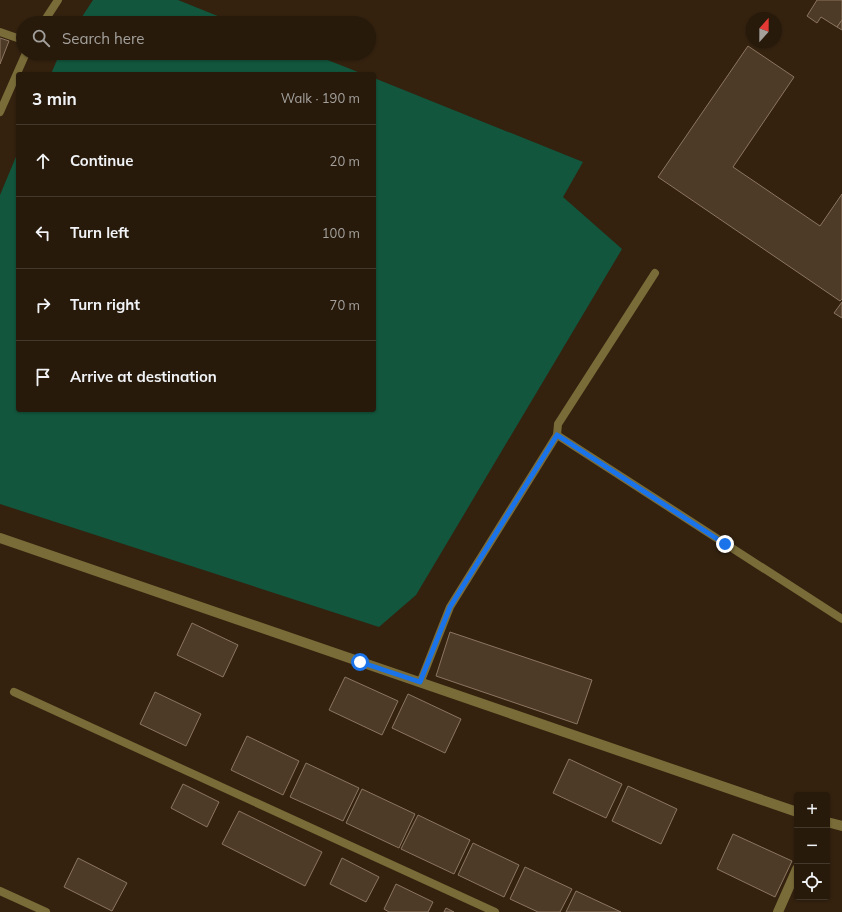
<!DOCTYPE html>
<html lang="en">
<head>
<meta charset="utf-8">
<style>
  :root { --surface:#271a0b; --page:#332719; --text:#f1f3f6; --muted:#a4a19d; --line:#43382c }
  body { margin:0; font-family:Mulish,sans-serif; background:var(--page); color:var(--text) }
  .controls { position:absolute; right:12px; bottom:12px; display:grid; overflow:hidden; border-radius:4px; box-shadow:0 1px 3px #0004 }
  .controls button { width:36px; height:36px; display:grid; place-items:center; padding:0; border:0; border-bottom:1px solid var(--line); background:var(--surface); color:var(--text); font:20px sans-serif }
  .compass { position:absolute; left:746px; top:12px; width:36px; height:36px; border-radius:50%; background:var(--surface); box-shadow:0 1px 3px #0004; rotate:21deg }
  .stop { position:absolute; width:12px; height:12px; margin:-9px; border:3px solid #1a73e8; border-radius:50%; background:#fff }
  .stop.end { background:#1a73e8; border-color:#fff; box-shadow:0 1px 4px #0008 }
  .list { margin:0; padding:0; list-style:none }
  h2 { display:flex; justify-content:space-between; align-items:center; height:52px; margin:0; padding:0 16px; font-size:17px }
  h2 small { font-size:13px; font-weight:400; color:var(--muted) }
  .list li { display:grid; grid-template-columns:26px 1fr auto; gap:12px; align-items:center; box-sizing:border-box; height:72px; padding:0 16px; border-top:1px solid var(--line) }
  .list b { display:block; font-size:15px; white-space:nowrap }
  .list em { font-size:13px; font-style:normal; color:var(--muted) }
  .icon { flex:none; width:22px; height:22px; fill:none; stroke:currentColor; stroke-width:2; stroke-linecap:round; stroke-linejoin:round }
  .map { position:relative; flex:none; width:842px; height:912px; overflow:hidden }
  .search { position:absolute; background:var(--surface); box-shadow:0 1px 3px #0004; left:16px; top:16px; width:360px; height:44px; display:flex; align-items:center; gap:10px; box-sizing:border-box; padding:0 14px; border-radius:22px; color:var(--muted); font-size:15px }
  .panel { position:absolute; background:var(--surface); box-shadow:0 1px 3px #0004; left:16px; top:72px; width:360px; height:340px; border-radius:4px }
  .map>svg:first-child { display:block }
  .green { fill:#12563d }
  .building { fill:#4e3b27; stroke:#8b7561 }
  .lines { fill:none; stroke-linecap:round; stroke-linejoin:round }
  .service { stroke:#7a6c38; stroke-width:8 }
  .minor { stroke:#7a6c38; stroke-width:10 }
  .route { stroke:#1a73e8; stroke-width:5 }
</style>
</head>
<body>
<div class="map">
<svg width="842" height="912" viewBox="0 0 842 912">
  <rect width="100%" height="100%" fill="#34220f"/>
  <g class="green">
    <polygon points="93,0 178,0 235,23 78,23"/>
    <polygon points="60,53 310,53 363,74 51,74"/>
    <polygon points="374,78 583,162 563,197 622,249 416,595 379,627 0,504 0,195 18,152 18,410 374,410"/>
  </g>
  <g class="building">
    <polygon points="817,0 842,0 842,20 837,27 821,17 817,23 807,16"/>
    <polygon points="842,20 842,30 837,27"/>
    <polygon points="0,38 9,41 0,64"/>
    <polygon points="748,46 794,77 733,167 820,226 842,194 842,299 840,301 658,177"/>
    <polygon points="842,302 842,318 834,313"/>
    <polygon points="192,623 238,645 223,677 177,655"/>
    <polygon points="450,632 592,680 577,724 436,676"/>
    <polygon points="345,677 398,701 382,735 329,710"/>
    <polygon points="155,692 201,714 186,746 140,724"/>
    <polygon points="408,694 461,719 445,753 392,728"/>
    <polygon points="247,736 299,761 283,795 231,770"/>
    <polygon points="569,759 622,784 606,818 553,793"/>
    <polygon points="306,763 359,788 343,821 290,797"/>
    <polygon points="183,784 219,802 207,827 171,808"/>
    <polygon points="628,786 677,809 661,844 612,821"/>
    <polygon points="362,789 415,814 399,848 346,823"/>
    <polygon points="239,811 322,852 305,886 222,844"/>
    <polygon points="418,815 470,840 454,874 401,849"/>
    <polygon points="733,834 792,861 775,897 717,869"/>
    <polygon points="473,843 519,865 504,897 458,875"/>
    <polygon points="78,858 127,883 112,911 64,887"/>
    <polygon points="342,858 379,877 366,902 330,884"/>
    <polygon points="525,867 572,889 560,912 538,912 510,899"/>
    <polygon points="396,884 433,902 428,912 389,912 384,909"/>
    <polygon points="576,891 621,912 566,912"/>
    <polygon points="446,908 454,912 444,912"/>
  </g>
  <g class="lines">
    <g class="service">
      <polyline points="43,23 58,0"/>
      <polyline points="0,32 23,40"/>
      <polyline points="0,112 26,53"/>
      <polyline points="557,435 842,619"/>
      <polyline points="420,683 450,607 557,435 558,424 655,273"/>
      <polyline points="14,692 495,912"/>
      <polyline points="0,891 46,912"/>
    </g>
    <g class="minor">
      <polyline points="0,538 797,812"/>
      <polyline points="827,822 842,826"/>
      <polyline points="778,912 797,869"/>
    </g>
  </g>
  <g class="lines">
    <polyline class="route" points="360,662 420,682 450,607 557,435 725,544"/>
  </g>
</svg>
<div class="controls">
<button>+</button>
<button>−</button>
<button><svg class="icon" aria-label="locate" viewBox="0 0 24 24"><circle cx="12" cy="12" r="6"/><path d="M12 2v4M12 18v4M2 12h4M18 12h4"/></svg></button>
</div>
<svg class="compass" viewBox="-18 -18 36 36"><path d="M0-13l5 13h-10z" fill="#e53935"/><path d="M0 13l5-13h-10z" fill="#a4a19d"/></svg>
<div class="stop" style="left:360px;top:662px"></div>
<div class="stop end" style="left:725px;top:544px"></div>
<div class="search"><svg class="icon" aria-label="search" viewBox="0 0 24 24"><circle cx="10" cy="10" r="6"/><path d="M15 15l6 6"/></svg>Search here</div>
<section class="panel">
<h2>3 min<small>Walk · 190 m</small></h2>
<ul class="list">
<li><svg class="icon" aria-label="ahead" viewBox="0 0 24 24"><path d="M12 20V5M6 11l6-6 6 6"/></svg><div><b>Continue</b></div><em>20 m</em></li>
<li><svg class="icon" aria-label="left" viewBox="0 0 24 24"><path d="M17 20v-9H6M10 6l-5 5 5 5"/></svg><div><b>Turn left</b></div><em>100 m</em></li>
<li><svg class="icon" aria-label="right" viewBox="0 0 24 24"><path d="M7 20v-9h11M14 6l5 5-5 5"/></svg><div><b>Turn right</b></div><em>70 m</em></li>
<li><svg class="icon" aria-label="arrive" viewBox="0 0 24 24"><path d="M6 21V4h12l-3 4 3 4H6"/></svg><div><b>Arrive at destination</b></div></li>
</ul>
</section>
</div>
</body>
</html>
